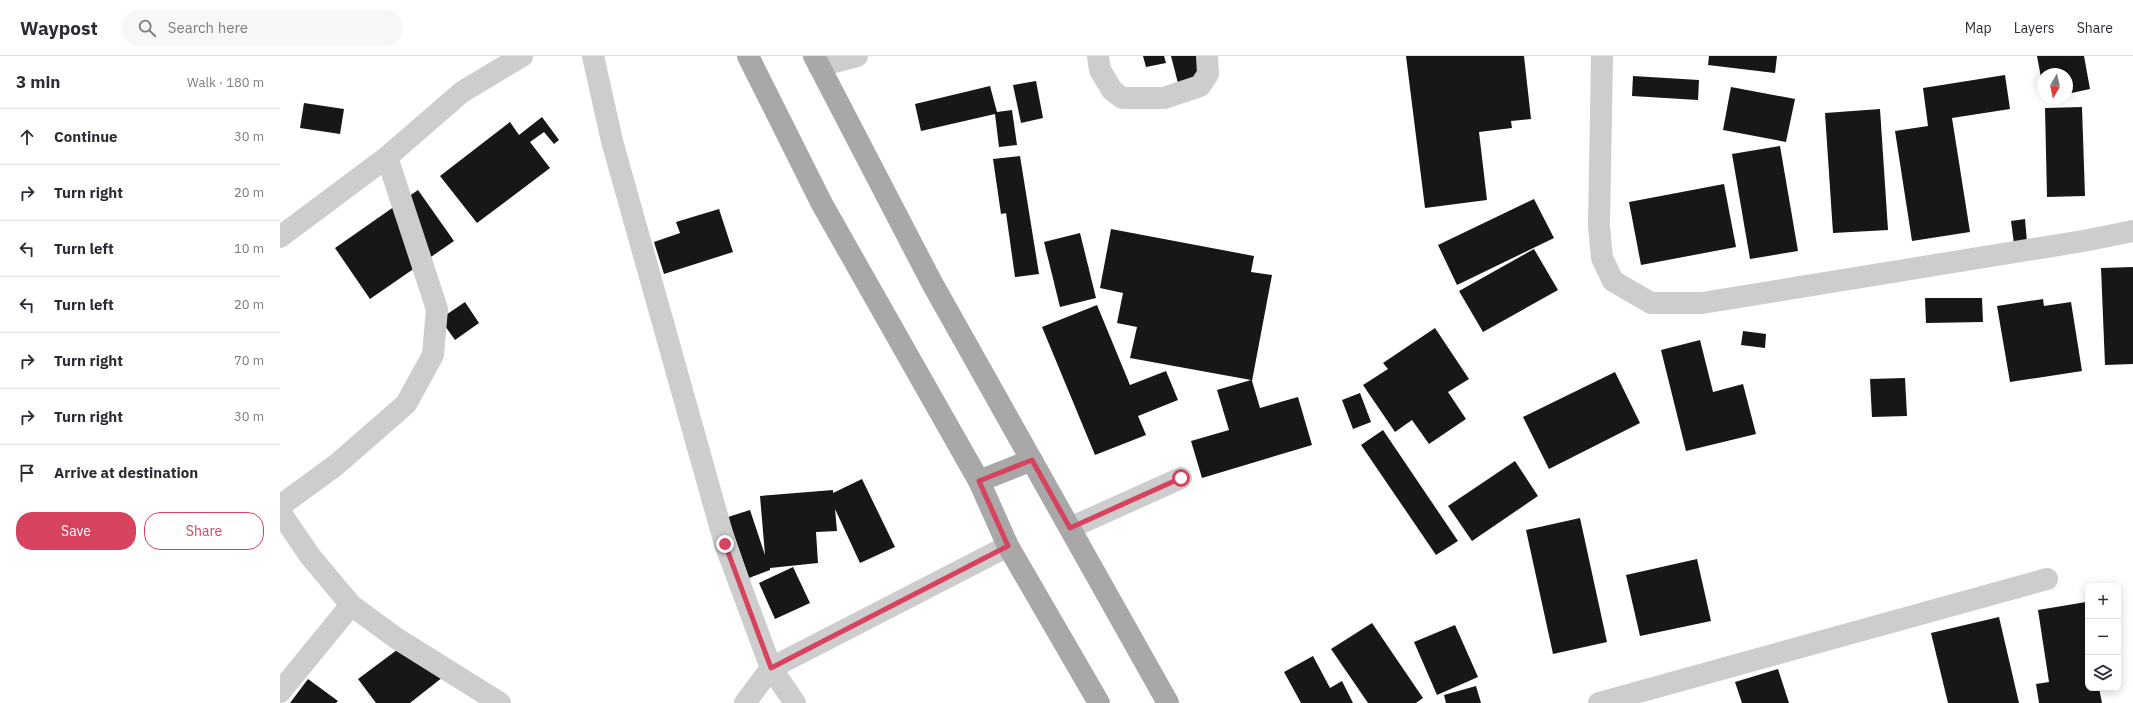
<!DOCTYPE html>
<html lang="en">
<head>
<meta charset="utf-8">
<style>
  :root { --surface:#fff; --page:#f7f7f7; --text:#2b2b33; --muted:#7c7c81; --line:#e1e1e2; --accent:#d7425f }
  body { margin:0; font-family:"IBM Plex Sans",sans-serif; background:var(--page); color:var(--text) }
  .controls { position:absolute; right:12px; bottom:12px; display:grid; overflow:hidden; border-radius:8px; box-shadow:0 2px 10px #0003 }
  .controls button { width:36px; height:36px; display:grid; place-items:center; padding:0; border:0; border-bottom:1px solid var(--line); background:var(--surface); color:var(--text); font:20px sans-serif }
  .compass { position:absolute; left:1757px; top:12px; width:36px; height:36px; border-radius:50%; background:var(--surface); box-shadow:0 2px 10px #0003; rotate:189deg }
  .stop { position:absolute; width:12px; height:12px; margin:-9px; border:3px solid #d7425f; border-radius:50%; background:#fff }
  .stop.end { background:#d7425f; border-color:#fff; box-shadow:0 1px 4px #0008 }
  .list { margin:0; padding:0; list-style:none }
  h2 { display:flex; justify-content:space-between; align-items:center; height:52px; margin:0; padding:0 16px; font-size:17px }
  h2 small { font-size:13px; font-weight:400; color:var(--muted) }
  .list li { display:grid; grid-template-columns:26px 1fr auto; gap:12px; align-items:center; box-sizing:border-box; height:56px; padding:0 16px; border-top:1px solid var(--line) }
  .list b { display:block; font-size:15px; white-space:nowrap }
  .list em { font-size:13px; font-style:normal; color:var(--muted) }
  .actions { display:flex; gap:8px; padding:12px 16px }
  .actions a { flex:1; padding:9px 0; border:1px solid var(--accent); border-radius:16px; text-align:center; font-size:14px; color:var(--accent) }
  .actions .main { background:var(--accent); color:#fff }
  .icon { flex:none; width:22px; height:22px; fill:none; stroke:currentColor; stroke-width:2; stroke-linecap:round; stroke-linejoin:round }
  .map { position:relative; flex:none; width:1853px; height:647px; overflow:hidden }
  header { display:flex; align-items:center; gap:24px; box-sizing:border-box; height:56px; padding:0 20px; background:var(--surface); border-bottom:1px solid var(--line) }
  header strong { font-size:19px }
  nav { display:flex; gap:22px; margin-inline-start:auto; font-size:14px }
  .search { width:280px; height:36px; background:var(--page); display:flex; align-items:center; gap:10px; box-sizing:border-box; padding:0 14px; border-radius:16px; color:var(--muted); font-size:15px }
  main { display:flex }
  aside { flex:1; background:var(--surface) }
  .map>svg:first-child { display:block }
  .building { fill:#171717 }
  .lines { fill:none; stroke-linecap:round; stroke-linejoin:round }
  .minor { stroke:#cdcdcd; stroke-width:22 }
  .major { stroke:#a8a8a8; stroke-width:22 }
  .route { stroke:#d7425f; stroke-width:5 }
</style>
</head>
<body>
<header>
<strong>Waypost</strong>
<div class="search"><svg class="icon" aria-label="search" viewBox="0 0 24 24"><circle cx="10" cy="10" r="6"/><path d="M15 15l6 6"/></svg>Search here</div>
<nav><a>Map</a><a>Layers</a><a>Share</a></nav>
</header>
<main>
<aside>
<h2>3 min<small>Walk · 180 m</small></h2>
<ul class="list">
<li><svg class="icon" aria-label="ahead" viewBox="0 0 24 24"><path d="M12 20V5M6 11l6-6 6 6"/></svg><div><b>Continue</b></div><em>30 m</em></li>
<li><svg class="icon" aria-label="right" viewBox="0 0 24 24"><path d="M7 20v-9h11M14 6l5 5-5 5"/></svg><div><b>Turn right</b></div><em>20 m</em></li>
<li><svg class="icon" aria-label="left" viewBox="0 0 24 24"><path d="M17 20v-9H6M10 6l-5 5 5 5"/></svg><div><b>Turn left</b></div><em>10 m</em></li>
<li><svg class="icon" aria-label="left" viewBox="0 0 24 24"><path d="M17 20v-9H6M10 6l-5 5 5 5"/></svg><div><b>Turn left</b></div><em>20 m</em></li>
<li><svg class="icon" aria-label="right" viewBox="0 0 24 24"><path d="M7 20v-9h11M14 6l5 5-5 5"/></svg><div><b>Turn right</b></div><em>70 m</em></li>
<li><svg class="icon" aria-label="right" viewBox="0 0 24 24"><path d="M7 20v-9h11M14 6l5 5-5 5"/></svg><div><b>Turn right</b></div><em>30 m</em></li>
<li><svg class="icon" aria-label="arrive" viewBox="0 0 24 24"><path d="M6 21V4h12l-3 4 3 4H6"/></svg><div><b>Arrive at destination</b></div></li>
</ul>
<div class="actions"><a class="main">Save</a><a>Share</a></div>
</aside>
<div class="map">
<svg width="1853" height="647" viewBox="0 0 1853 647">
  <rect width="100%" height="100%" fill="#fff"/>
  <g class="building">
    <polygon points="863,0 884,0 886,7 866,11"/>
    <polygon points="891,0 916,0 924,29 900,35"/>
    <polygon points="1126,0 1244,0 1251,63 1231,65 1232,72 1199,76 1207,144 1145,152"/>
    <polygon points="1429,0 1497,0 1495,17 1428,9"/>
    <polygon points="1757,0 1804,0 1810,33 1787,38 1787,18 1763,18 1762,27"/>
    <polygon points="1725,19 1730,53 1672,62 1690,176 1632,185 1615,75 1648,70 1643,32"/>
    <polygon points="1353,20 1419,24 1418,44 1352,40"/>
    <polygon points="756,25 763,62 741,67 733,29"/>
    <polygon points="710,30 717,56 732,54 737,89 719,91 715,58 641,75 635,48"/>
    <polygon points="1451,31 1515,43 1506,86 1443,74"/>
    <polygon points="24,47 64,53 60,78 20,72"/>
    <polygon points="1802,51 1805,140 1767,141 1765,52"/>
    <polygon points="1600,53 1608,174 1553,177 1545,57"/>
    <polygon points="262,61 279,84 274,88 264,76 250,86 270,112 197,167 160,120 230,66 239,79"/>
    <polygon points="1500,90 1518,195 1470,203 1452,98"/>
    <polygon points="740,100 759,218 735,221 726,157 721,158 713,103"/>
    <polygon points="1444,128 1456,191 1361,209 1349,146"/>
    <polygon points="138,134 174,185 90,243 55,192"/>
    <polygon points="1254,143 1274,182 1177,229 1158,189"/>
    <polygon points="439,153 453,196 384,218 374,186 400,177 396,166"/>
    <polygon points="1745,163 1747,186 1734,188 1731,165"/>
    <polygon points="831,173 974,200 971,216 992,219 972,325 980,352 1018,341 1032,389 922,422 911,385 949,374 937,334 971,324 850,302 857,271 837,267 843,237 820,232"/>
    <polygon points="800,177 816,242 780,251 764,186"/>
    <polygon points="1254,193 1278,234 1203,276 1179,235"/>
    <polygon points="1853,211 1853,308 1825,309 1821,212"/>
    <polygon points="1645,242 1702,242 1703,266 1646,267"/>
    <polygon points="1763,243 1764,250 1791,246 1802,315 1730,326 1717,250"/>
    <polygon points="185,246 199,267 175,284 160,263"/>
    <polygon points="817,249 850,329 886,315 898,344 858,360 866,379 815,399 762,271"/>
    <polygon points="1155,272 1189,323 1168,336 1186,363 1149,388 1132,364 1115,376 1083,329 1108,313 1103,307"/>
    <polygon points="1463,275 1486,278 1485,292 1461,289"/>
    <polygon points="1420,284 1433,336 1463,328 1476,378 1406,395 1381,294"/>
    <polygon points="1335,316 1360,367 1269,413 1243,361"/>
    <polygon points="1625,322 1627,360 1592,361 1590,323"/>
    <polygon points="1080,337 1091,366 1073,373 1062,344"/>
    <polygon points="1103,374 1178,485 1156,499 1081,389"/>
    <polygon points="1235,405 1258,440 1192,485 1168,450"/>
    <polygon points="582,423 615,491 580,507 555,453 557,475 536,476 538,507 490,512 490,514 469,522 448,461 470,454 485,499 480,440 553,434 553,437"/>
    <polygon points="1300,462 1327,586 1273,598 1246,474"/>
    <polygon points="1417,503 1431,565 1360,580 1346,519"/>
    <polygon points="513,511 530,547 495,563 479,527"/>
    <polygon points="1806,546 1808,561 1808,632 1819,632 1822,647 1759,647 1756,628 1769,626 1758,554"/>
    <polygon points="1719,561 1739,647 1668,647 1651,577"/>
    <polygon points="1092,567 1143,642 1136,647 1088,647 1051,593"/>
    <polygon points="1175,569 1198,621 1157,639 1134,586"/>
    <polygon points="133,582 163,621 130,647 96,647 78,623"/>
    <polygon points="1033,600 1050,632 1062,625 1073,647 1021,647 1004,616"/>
    <polygon points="1498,613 1509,647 1462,647 1455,626"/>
    <polygon points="28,623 58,645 56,647 10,647"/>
    <polygon points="1196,630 1201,647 1166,647 1164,639"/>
  </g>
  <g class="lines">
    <g class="minor">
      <polyline points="313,0 332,85 445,488 491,612 515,647"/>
      <polyline points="818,0 820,14 832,34 842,42 884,42 920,30 928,18 927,0"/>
      <polyline points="1322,0 1319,170 1322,202 1333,225 1371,247 1422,247 1803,185 1853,175"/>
      <polyline points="539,10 577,0"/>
      <polyline points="0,181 107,101 182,36 242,0"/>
      <polyline points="0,450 56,409 126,348 153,299 157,253 107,101"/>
      <polyline points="0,456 30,500 71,549 116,582 220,647"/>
      <polyline points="790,472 901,422"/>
      <polyline points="0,636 71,549"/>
      <polyline points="465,647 491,612 728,490"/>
      <polyline points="1319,647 1767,523"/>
    </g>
    <g class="major">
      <polyline points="468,0 542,148 699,425 728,490 819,647"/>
      <polyline points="534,0 652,227 888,647"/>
      <polyline points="699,425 752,404"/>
    </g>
  </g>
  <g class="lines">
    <polyline class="route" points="445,488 491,612 728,490 699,425 752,404 790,472 901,422"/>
  </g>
</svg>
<div class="controls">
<button>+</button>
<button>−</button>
<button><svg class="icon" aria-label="layers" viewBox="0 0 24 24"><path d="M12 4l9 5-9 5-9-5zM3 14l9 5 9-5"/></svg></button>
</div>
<svg class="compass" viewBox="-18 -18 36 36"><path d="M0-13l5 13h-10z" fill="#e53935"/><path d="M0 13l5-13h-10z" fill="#7c7c81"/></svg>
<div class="stop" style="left:901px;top:422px"></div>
<div class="stop end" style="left:445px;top:488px"></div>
</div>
</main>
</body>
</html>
